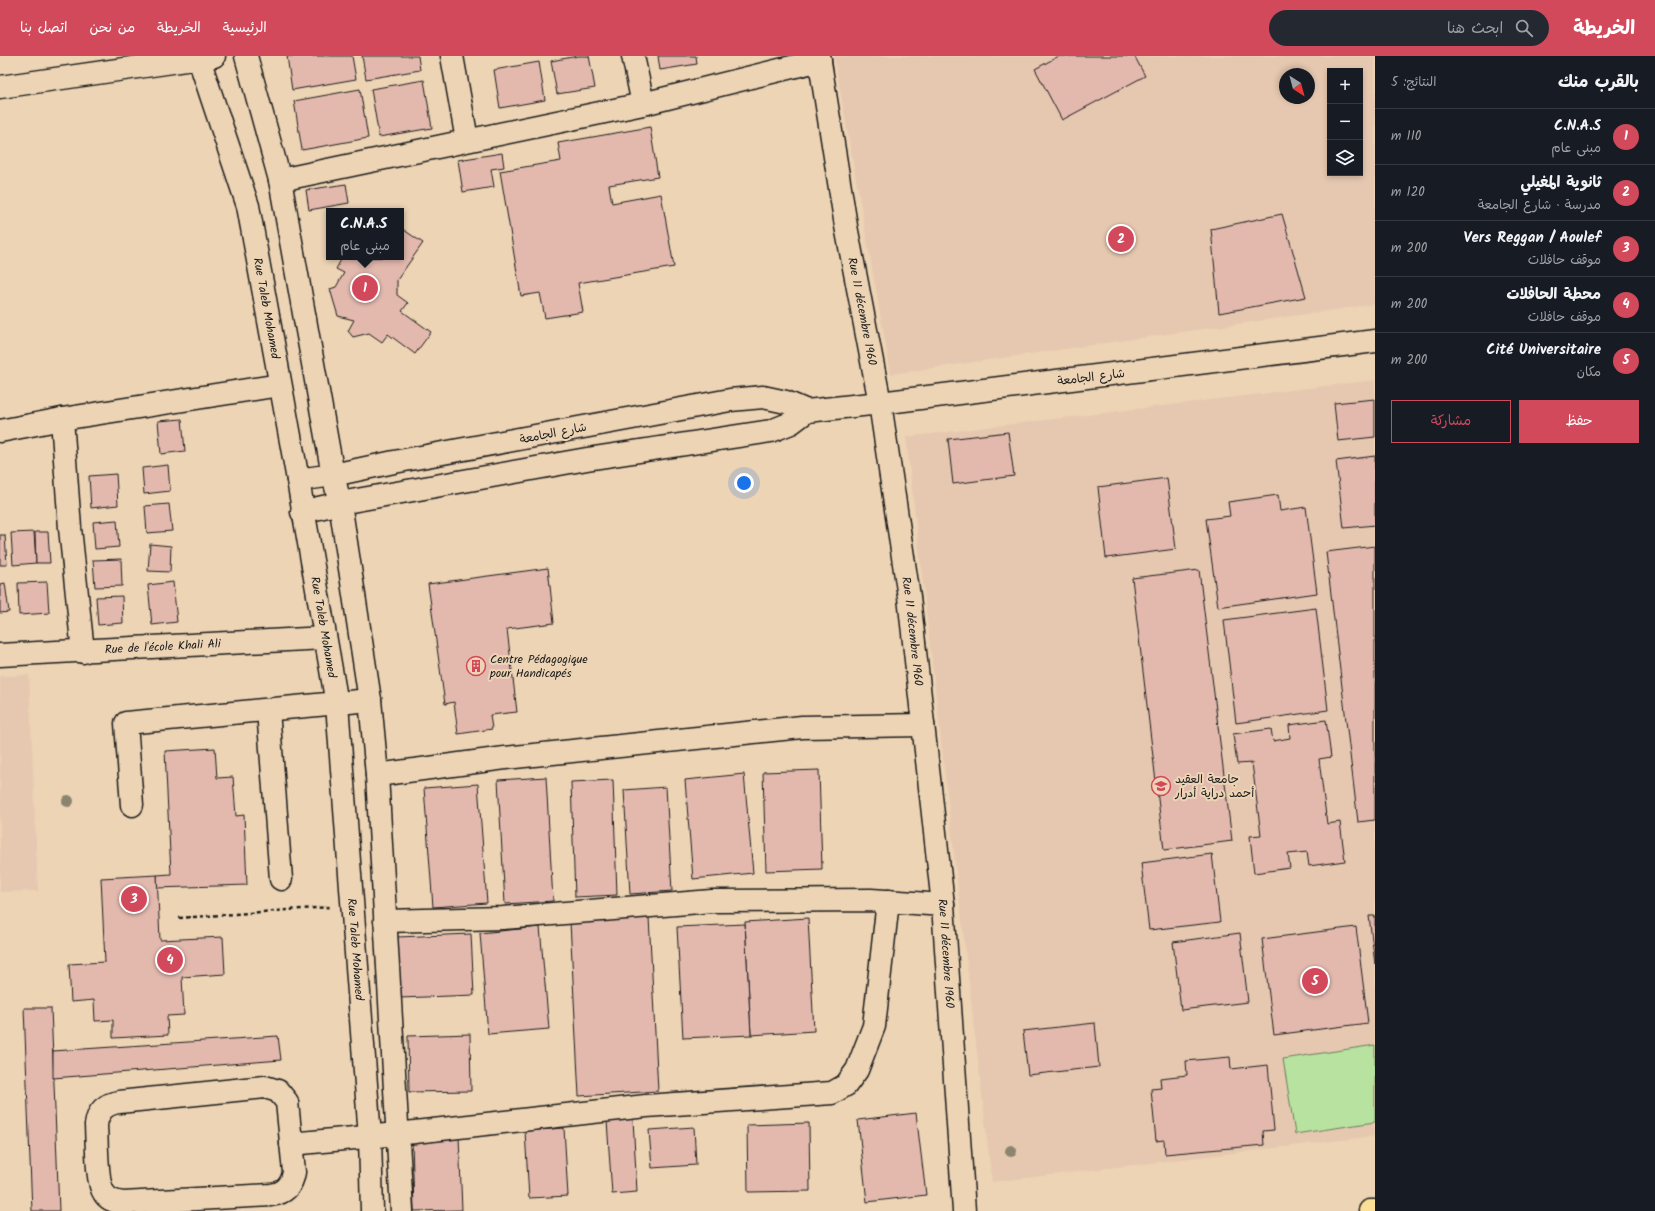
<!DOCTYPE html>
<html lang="ar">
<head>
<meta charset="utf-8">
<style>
  :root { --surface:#171b24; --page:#242831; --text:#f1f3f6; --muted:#9ea1a6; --line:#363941; --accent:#d1495b }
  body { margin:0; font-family:Kalam,"Playpen Sans Arabic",sans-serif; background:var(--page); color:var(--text); direction:rtl }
  .controls { position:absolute; right:12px; top:12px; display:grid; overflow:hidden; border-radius:0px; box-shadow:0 2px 6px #0003 }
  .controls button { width:36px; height:36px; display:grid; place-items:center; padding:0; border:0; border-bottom:1px solid var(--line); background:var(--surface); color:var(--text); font:20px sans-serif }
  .compass { position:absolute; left:1279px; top:12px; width:36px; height:36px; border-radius:50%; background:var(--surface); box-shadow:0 2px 6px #0003; rotate:144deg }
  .you { position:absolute; left:744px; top:427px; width:14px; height:14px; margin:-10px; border:3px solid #fff; border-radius:50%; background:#1a73e8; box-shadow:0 0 0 6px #1a73e833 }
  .badge { display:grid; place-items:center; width:26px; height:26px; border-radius:50%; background:var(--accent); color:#fff; font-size:13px; font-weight:700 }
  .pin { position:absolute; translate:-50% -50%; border:2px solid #fff; box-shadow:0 1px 4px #0006 }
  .popup { position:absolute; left:326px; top:152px; width:78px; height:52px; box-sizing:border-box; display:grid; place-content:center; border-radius:0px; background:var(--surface); filter:drop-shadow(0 1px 3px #0005); font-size:13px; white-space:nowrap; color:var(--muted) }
  .popup b { font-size:15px; color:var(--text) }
  .popup::after { content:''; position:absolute; left:50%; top:100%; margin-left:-8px; border:8px solid transparent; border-top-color:var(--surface) }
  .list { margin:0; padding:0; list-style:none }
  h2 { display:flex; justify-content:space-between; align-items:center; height:52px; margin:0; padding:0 16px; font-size:17px }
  h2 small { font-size:13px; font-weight:400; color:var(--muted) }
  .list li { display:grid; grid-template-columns:26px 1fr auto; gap:12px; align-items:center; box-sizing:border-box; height:56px; padding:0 16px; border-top:1px solid var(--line) }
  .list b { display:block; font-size:15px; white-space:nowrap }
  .list p { margin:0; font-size:13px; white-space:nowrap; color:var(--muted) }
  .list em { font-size:13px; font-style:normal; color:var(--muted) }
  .actions { display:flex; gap:8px; padding:12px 16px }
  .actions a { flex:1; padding:9px 0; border:1px solid var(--accent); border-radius:0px; text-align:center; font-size:14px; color:var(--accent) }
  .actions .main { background:var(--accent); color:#fff }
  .icon { flex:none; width:22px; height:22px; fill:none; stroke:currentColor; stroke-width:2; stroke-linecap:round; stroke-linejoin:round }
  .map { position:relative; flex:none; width:1375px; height:1155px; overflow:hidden; direction:ltr }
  header { display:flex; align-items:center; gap:24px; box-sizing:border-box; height:56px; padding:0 20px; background:var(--accent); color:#fff }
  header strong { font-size:19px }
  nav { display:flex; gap:22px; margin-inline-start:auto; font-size:14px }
  .search { width:280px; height:36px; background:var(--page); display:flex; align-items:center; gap:10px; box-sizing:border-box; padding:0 14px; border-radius:22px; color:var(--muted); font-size:15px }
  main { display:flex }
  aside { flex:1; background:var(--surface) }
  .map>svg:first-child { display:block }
  .built { fill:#e6c8b0; fill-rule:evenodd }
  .green { fill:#b8e29f; stroke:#6a7f5e }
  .building { fill:#e3b9ae; stroke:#1c1c1c }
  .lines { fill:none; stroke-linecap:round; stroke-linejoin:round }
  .minor-casing { stroke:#1c1c1c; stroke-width:25 }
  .major-casing { stroke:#1c1c1c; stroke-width:25 }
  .path { stroke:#1c1c1c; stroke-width:2.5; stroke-dasharray:4 3; stroke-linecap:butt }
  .minor { stroke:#edd4b5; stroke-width:22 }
  .major { stroke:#fbdf96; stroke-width:22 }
  .tree { fill:#8b856f }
  .labels { text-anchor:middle; stroke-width:4; stroke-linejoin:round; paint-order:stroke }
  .street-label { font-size:12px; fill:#1c1c1c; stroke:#edd4b5 }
  .poi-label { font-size:12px; fill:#1c1c1c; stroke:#edd4b5; text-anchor:start }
</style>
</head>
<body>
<header>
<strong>الخريطة</strong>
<div class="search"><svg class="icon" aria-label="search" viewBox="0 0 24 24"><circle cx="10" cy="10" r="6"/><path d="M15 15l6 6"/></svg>ابحث هنا</div>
<nav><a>الرئيسية</a><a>الخريطة</a><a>من نحن</a><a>اتصل بنا</a></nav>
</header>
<main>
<aside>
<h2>بالقرب منك<small>النتائج: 5</small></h2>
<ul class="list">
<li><span class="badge">1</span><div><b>C.N.A.S</b><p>مبنى عام</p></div><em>110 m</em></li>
<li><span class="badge">2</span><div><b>ثانوية المغيلي</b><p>مدرسة · شارع الجامعة</p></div><em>120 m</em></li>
<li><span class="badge">3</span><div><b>Vers Reggan / Aoulef</b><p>موقف حافلات</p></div><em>200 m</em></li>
<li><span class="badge">4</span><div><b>محطة الحافلات</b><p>موقف حافلات</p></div><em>200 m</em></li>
<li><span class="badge">5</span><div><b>Cité Universitaire</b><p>مكان</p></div><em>200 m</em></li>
</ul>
<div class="actions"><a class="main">حفظ</a><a>مشاركة</a></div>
</aside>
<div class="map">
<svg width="1375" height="1155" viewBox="0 0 1375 1155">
  <rect width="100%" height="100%" fill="#edd4b5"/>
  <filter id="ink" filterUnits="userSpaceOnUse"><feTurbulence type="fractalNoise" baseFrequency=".025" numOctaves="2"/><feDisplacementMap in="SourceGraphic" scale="8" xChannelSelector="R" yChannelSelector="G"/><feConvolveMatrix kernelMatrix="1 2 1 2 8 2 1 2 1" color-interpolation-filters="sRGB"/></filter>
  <g filter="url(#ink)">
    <g class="built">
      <path d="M834 0H1375V248L891 318ZM1330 15H1360V117H1330ZM1285 18H1309V42H1285Z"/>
      <polygon points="1375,324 1375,1080 992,1126 906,381"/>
      <polygon points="29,619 38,835 0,836 0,620"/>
    </g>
    <polygon class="green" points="1375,989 1375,1066 1295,1078 1283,1003"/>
    <g class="building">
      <polygon points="287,0 352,0 356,23 292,34"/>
      <polygon points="362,0 418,0 420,14 366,23"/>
      <polygon points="578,0 589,0 595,32 557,38 551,5"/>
      <polygon points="658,0 696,0 697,8 660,14"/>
      <polygon points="1059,0 1137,0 1135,1 1145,20 1062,64 1035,13"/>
      <polygon points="539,6 545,44 500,52 494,14"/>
      <polygon points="424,24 432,72 379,81 371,33"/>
      <polygon points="360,33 368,82 302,94 294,45"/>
      <polygon points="650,71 658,121 609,129 612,147 661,138 674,211 578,227 583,256 545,262 540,237 521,240 500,115 561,105 558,87"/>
      <polygon points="502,97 504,111 491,113 494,131 463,136 458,104"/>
      <polygon points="346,128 349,147 309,154 306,134"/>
      <polygon points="1282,158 1306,241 1219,257 1211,173"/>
      <polygon points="401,172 423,187 397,224 397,239 408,247 402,255 431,276 415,298 388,278 382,286 369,277 353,281 348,275 354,264 338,260 330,233 336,231 344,217 336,213 342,202 401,201"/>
      <polygon points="1375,343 1375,381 1338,385 1334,347"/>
      <polygon points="182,363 185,395 161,398 158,365"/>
      <polygon points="1008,376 1014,420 953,428 948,383"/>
      <polygon points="1375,400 1375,469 1344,472 1336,405"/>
      <polygon points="168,409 170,435 144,438 142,412"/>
      <polygon points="116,418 118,449 91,452 89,420"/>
      <polygon points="1167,422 1176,493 1106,502 1098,431"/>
      <polygon points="1278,439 1280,455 1306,451 1317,537 1218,551 1206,463 1230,460 1228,446"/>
      <polygon points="169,448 172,475 147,477 145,450"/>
      <polygon points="117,464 119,491 95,493 93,466"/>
      <polygon points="34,476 36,507 13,509 11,477"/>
      <polygon points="35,476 48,476 50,507 36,507"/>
      <polygon points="0,479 5,479 7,509 0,509"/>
      <polygon points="150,488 171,490 170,516 148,515"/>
      <polygon points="1375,490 1375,764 1358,766 1326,496"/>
      <polygon points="121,503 122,530 95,531 93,504"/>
      <polygon points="548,512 554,567 507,573 517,656 490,659 492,673 458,678 454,646 445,648 428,528"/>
      <polygon points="1199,514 1232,785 1164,794 1132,522"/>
      <polygon points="47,526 49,557 19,559 18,527"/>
      <polygon points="173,526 177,566 152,569 148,529"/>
      <polygon points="5,527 9,556 0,557 0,528"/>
      <polygon points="122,540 123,567 98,569 96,541"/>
      <polygon points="1316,552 1328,654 1236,667 1224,564"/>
      <polygon points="1326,664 1331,701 1319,703 1327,768 1340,766 1345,805 1309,810 1307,796 1288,798 1290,812 1254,817 1250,780 1261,779 1252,707 1237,708 1233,678 1271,673 1273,685 1290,682 1289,669"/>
      <polygon points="215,692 217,722 233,721 236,760 244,759 247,829 157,832 157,819 171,818 165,695"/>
      <polygon points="819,714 822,813 766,815 763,716"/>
      <polygon points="744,718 753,817 693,823 685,724"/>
      <polygon points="546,721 553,845 505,848 498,724"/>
      <polygon points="613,724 617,839 575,841 571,726"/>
      <polygon points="478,728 487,847 433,851 424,732"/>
      <polygon points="666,731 672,835 630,838 624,734"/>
      <polygon points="1212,798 1220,866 1149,874 1141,807"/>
      <polygon points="157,819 160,884 223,881 225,918 182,921 184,959 167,960 168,979 113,982 113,964 95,965 94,944 71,946 69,908 105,906 101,822"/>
      <polygon points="1369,860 1375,860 1375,908"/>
      <polygon points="649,861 658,1035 579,1040 570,866"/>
      <polygon points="808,862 814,975 751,979 745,866"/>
      <polygon points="745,868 751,979 683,982 677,871"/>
      <polygon points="540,871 549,973 488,978 480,877"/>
      <polygon points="1356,871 1368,967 1274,979 1262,883"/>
      <polygon points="1240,877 1248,946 1181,954 1173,886"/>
      <polygon points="471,878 474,939 400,942 397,881"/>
      <polygon points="24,952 51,952 59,1155 32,1155"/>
      <polygon points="1095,967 1099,1011 1028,1019 1023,975"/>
      <polygon points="470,978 471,1035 409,1036 408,980"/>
      <polygon points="278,980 281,1004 53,1022 53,995"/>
      <polygon points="1230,1001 1231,1013 1268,1009 1274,1074 1263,1075 1264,1089 1165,1098 1164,1084 1156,1085 1151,1033 1161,1032 1160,1022 1187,1019 1186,1005"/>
      <polygon points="916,1057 926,1139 867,1146 858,1064"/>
      <polygon points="633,1063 637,1136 612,1138 607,1065"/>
      <polygon points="809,1067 810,1135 748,1136 747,1069"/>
      <polygon points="694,1071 696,1109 652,1112 649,1074"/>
      <polygon points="564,1072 568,1140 529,1142 525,1075"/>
      <polygon points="459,1081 462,1154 414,1155 412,1083"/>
    </g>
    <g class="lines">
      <defs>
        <g id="minor">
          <path id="s1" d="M198 0 248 150 298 424 337 648 370 1081 372 1155"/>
          <polyline points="246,0 280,124 333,419 340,447 370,644 377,719 402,1155"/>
          <polyline points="452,0 467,84"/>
          <polyline points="633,0 643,48"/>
          <path id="s2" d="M819 0 846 170 880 347 909 541 943 849 964 1155"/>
          <polyline points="0,31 214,0"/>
          <polyline points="280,124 643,48 820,4"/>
          <polyline points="62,363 70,472 83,596"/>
          <polyline points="0,375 62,363 280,329"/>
          <polyline points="298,424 333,419 394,406 730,344 763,341 786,346 807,355 880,347 1375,285"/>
          <polyline points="302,456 340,447 587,403 771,375 791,367 807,355"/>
          <path id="s3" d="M0 599 325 582"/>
          <polyline points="268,654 281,823"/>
          <polyline points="377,719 505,702 802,671 923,669"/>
          <polyline points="132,749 126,667 370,644"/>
          <polyline points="385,865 503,862 712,845 871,844 943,849"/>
          <path d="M265 1031 278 1035 287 1046 294 1116C292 1129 285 1137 271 1139L123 1147C115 1146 108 1144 104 1137 96 1126 97 1084 96 1069 98 1055 105 1048 119 1046Z"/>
          <polyline points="291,1088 397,1078 646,1050 832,1037 846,1029 857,1014 874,970 888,845"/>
        </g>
        <polyline id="major" points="1370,1155 1375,1155"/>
      </defs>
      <use href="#minor" class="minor-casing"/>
      <use href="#major" class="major-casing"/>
      <polyline class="path" points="179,862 330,851"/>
      <use href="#minor" class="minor"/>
      <use href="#major" class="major"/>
    </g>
    <g class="tree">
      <circle cx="68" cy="745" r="6"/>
      <circle cx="1011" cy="1095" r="6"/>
    </g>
  </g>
  <defs>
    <symbol id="building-ring" viewBox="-11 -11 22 22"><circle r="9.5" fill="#edd4b5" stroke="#d1495b" stroke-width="1.5"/><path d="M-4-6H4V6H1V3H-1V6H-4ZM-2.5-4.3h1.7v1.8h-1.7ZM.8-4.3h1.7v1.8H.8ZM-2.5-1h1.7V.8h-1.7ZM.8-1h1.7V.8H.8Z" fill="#d1495b"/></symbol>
    <symbol id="university-ring" viewBox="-11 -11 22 22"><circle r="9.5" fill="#edd4b5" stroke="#d1495b" stroke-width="1.5"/><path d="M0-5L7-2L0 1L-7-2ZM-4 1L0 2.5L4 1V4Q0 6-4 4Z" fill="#d1495b"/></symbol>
  </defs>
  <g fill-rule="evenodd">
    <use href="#building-ring" x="465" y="599" width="22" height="22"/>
    <use href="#university-ring" x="1150" y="719" width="22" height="22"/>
  </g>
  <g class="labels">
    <g class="street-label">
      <text dy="4" stroke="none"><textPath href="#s1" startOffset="262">Rue Taleb Mohamed</textPath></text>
      <text dy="4" stroke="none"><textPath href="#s2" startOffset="259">Rue 11 décembre 1960</textPath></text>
      <text transform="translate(1091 321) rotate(-7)" y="4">شارع الجامعة</text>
      <text transform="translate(553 377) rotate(-11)" y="4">شارع الجامعة</text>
      <text dy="4" stroke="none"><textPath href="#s1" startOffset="586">Rue Taleb Mohamed</textPath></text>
      <text dy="4" stroke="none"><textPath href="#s2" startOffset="583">Rue 11 décembre 1960</textPath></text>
      <text dy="4" stroke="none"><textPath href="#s3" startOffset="163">Rue de l'école Khali Ali</textPath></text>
      <text dy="4" stroke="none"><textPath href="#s1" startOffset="910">Rue Taleb Mohamed</textPath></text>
      <text dy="4" stroke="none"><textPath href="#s2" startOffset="907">Rue 11 décembre 1960</textPath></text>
    </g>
    <g class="poi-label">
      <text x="490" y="607">Centre Pédagogique<tspan x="490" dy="14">pour Handicapés</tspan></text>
      <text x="1175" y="727">جامعة العقيد<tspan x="1175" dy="14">أحمد دراية أدرار</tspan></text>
    </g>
  </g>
</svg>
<div class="controls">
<button>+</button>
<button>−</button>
<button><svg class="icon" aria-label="layers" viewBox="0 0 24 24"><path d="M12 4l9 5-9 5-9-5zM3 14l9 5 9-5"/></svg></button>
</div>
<svg class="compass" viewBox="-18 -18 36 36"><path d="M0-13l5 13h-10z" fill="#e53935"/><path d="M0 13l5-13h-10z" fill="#9ea1a6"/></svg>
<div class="you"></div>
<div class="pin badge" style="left:365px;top:232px">1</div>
<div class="popup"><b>C.N.A.S</b>مبنى عام</div>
<div class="pin badge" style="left:1121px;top:183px">2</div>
<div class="pin badge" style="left:134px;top:843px">3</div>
<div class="pin badge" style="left:170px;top:904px">4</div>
<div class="pin badge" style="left:1315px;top:925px">5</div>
</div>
</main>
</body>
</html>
